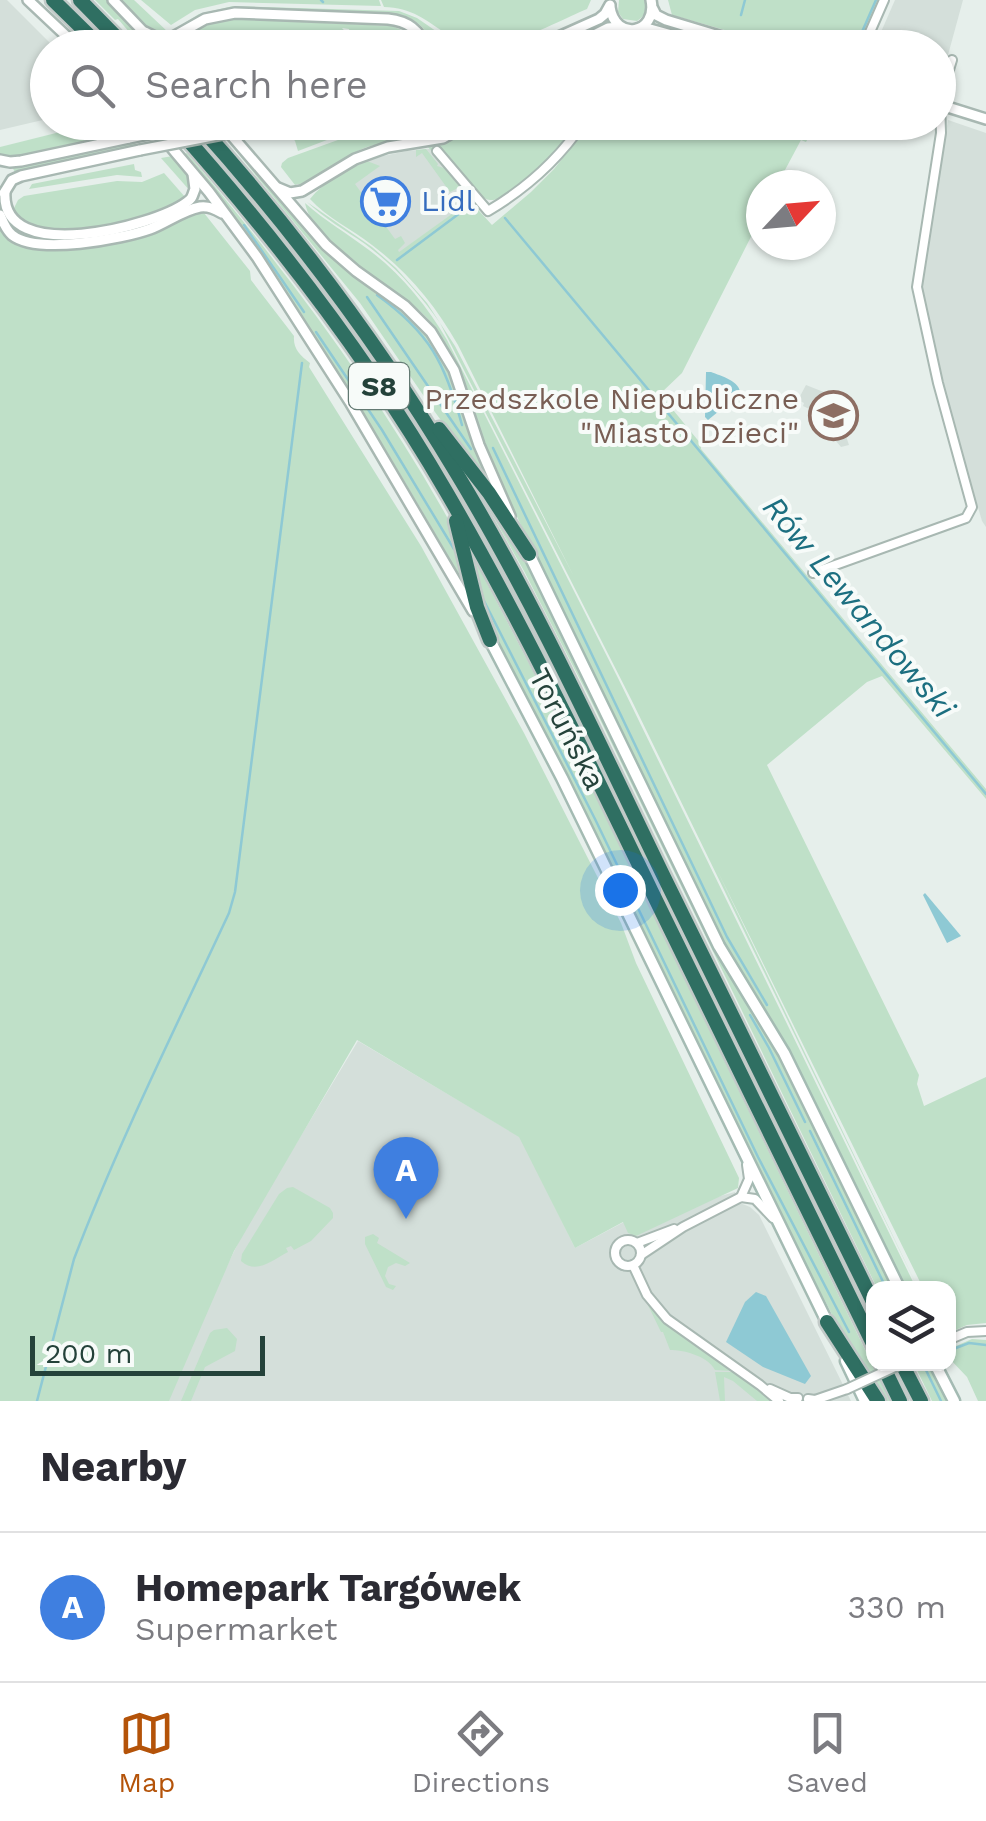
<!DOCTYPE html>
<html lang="en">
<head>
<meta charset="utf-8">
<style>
  :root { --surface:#fff; --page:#f2f2f3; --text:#2b2b33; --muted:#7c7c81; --line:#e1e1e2; --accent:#b45309 }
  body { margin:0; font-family:"Work Sans",sans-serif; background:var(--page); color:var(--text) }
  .controls { position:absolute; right:30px; bottom:30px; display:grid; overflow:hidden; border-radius:20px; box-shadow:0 2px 8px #0004 }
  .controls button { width:90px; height:90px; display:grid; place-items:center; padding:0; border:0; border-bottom:2px solid var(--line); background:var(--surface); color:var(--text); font:50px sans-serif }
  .compass { position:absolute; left:746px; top:170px; width:90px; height:90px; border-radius:50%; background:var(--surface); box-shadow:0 2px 8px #0004; rotate:64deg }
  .scale { position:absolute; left:30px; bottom:25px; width:235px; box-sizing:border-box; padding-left:10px; border:5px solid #24423a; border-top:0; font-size:28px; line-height:35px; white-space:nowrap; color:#24423a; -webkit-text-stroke:8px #f7fbf9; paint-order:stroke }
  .you { position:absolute; left:620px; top:890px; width:35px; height:35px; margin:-25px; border:8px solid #fff; border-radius:50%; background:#1a73e8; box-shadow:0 0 0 15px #1a73e833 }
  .badge { display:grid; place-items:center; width:65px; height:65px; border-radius:50%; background:var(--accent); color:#fff; font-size:32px; font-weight:700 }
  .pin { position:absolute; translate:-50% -82px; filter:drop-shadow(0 2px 5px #0008) }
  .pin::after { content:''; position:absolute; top:52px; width:35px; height:30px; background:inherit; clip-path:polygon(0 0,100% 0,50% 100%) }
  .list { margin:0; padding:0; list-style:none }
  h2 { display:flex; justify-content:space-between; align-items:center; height:130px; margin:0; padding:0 40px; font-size:42px }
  h2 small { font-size:32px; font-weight:400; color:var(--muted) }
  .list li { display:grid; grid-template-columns:65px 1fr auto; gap:30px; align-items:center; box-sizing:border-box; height:150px; padding:0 40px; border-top:2px solid var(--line) }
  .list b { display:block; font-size:38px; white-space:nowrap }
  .list p { margin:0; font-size:32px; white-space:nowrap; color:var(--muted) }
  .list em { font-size:32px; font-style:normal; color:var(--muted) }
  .icon { flex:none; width:55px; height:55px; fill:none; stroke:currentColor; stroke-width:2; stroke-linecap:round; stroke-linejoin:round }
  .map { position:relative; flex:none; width:986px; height:1401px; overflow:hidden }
  .search { position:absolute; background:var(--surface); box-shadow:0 2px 8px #0004; left:30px; right:30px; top:30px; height:110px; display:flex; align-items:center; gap:25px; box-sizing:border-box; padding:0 35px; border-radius:55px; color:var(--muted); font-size:38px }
  .sheet { height:280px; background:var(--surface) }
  nav { display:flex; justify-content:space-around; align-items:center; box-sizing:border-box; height:140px; border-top:2px solid var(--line); background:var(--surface); font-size:28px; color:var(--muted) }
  nav a { display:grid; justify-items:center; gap:5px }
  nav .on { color:var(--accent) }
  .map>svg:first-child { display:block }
  .built { fill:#d4dfda }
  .green { fill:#bfe0c8 }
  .water { fill:#8ec9d4 }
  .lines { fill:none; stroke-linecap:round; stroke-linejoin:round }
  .stream { stroke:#8ec9d4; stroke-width:2.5 }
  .minor-casing { stroke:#a8b8b2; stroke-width:12 }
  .tertiary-casing { stroke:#a8b8b2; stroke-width:14 }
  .secondary-casing { stroke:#a4bbb3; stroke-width:15 }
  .motorway-casing { stroke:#c2cac8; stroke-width:19 }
  .minor { stroke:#fff; stroke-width:8 }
  .tertiary { stroke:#fff; stroke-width:9 }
  .secondary { stroke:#fff; stroke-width:10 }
  .motorway { stroke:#2f6f62; stroke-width:14 }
  .minor-bridge-casing { stroke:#a8b8b2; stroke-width:12; stroke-linecap:butt }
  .tertiary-bridge-casing { stroke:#a8b8b2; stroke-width:14; stroke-linecap:butt }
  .minor-bridge { stroke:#fff; stroke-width:8 }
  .tertiary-bridge { stroke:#fff; stroke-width:9 }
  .labels { text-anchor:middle; stroke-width:8; stroke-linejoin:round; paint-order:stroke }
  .shield { fill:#f7fbf9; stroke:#637a73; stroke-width:2.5 }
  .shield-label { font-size:28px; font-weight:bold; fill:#24423a }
  .shop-label { font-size:30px; fill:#366cbe; stroke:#f7fbf9; text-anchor:start }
  .education-label { font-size:30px; fill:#785e54; stroke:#f7fbf9; text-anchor:end }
  .street-label { font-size:30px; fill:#24423a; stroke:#f7fbf9 }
  .water-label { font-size:32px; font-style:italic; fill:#1c6f80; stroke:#f7fbf9 }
</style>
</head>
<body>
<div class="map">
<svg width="986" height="1401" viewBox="0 0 986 1401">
  <rect width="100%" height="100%" fill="#e6efeb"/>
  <g class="built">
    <polygon points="0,0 7,0 54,47 48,48 47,119 0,130"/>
    <polygon points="895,0 963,0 939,88 938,48 874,48"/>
    <polygon points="948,120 986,133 986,527 982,521 949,409 921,287"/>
    <polygon points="441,148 480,195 398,253 344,178 362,163 383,156 407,151"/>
    <polygon points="806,385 839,398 847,425 843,427 849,445 841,447 820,422 824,416 803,406 804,403 798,400"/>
    <polygon points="358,1041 520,1137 575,1248 624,1222 735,1192 740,1203 750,1207 759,1215 851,1401 164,1401 192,1338 246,1227"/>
  </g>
  <g class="green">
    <polygon points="95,0 108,0 155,47 142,47 118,19 115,20"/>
    <path d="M122 0H134L169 33C148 34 135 14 122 0Z"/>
    <polygon points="141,0 379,0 381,6 229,2 195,10 171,25"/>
    <path d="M381 0H591L587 9C558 21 498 54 468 48 461 46 454 39 448 35 427 21 411 7 384 7Z"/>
    <path d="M619 0H644C648 9 645 16 637 21L623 19 618 12Z"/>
    <polygon points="668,0 880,0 859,48 784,47 672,15"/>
    <path d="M233 6 399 11 417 18 459 47H432C427 27 415 17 394 14L230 8 200 15 175 29 199 14Z"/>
    <path d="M236 19 392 26 409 33 419 47H362L350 33 349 29 342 28 359 47H340C323 32 291 22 279 47H187L183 38C199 26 216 20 236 19Z"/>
    <polygon points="96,123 127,123 115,125 114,130 122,131 121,133 112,135 111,137 19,157 0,155 0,147"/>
    <path d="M183 123H187C274 222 355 325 425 436 509 572 578 715 648 858 723 1013 798 1167 873 1322V1329C802 1182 730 1035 659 888 599 766 541 643 475 525 393 380 293 246 183 123Z"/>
    <path d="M349 123H422L425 127H432L427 123H453C430 141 390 138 362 149 339 159 322 175 301 186L298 184 295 185 281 167 282 163 288 158 349 136 353 129Z"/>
    <path d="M469 123H578C565 141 514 202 490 200 476 199 450 161 441 149L434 154 428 147C446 144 459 139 469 123Z"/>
    <path d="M591 123H816L806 142 801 140 777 185H761V217L682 373 660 394 701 444V449L986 789V799L882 676 867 682 767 765 919 1075 917 1084 924 1106 986 1077V1323L967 1325 949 1333 948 1288H923L717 870 918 1288 631 699 440 323C419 293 395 266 365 244 345 230 325 219 307 202L372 247 396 268 427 303 455 346 573 575 458 345C436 306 408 272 372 245 352 229 327 218 310 199 324 181 347 170 367 161L380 166 355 184 395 239 401 236 405 243 398 250 399 252 470 201 492 225 531 192 554 169Z"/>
    <polygon points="341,125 347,126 348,132 298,151 295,141 288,132"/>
    <polygon points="135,143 137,145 126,149 15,172 12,167 120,144"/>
    <polygon points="233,144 329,254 348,271 407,314 433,341 452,379 476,448 495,494 432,408 360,303 231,145"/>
    <polygon points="426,149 438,164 437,166 444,168 460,187 450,192 422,153 416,157 416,150"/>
    <path d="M187 153C283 267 374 387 447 517L454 533 466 587C380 438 292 287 184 154Z"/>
    <polygon points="173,156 191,177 191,192 161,158"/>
    <polygon points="134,164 135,170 141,172 142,177 117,175 29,189 32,184"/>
    <path d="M164 173 185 197 183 200C144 220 44 253 13 210L18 200 24 196 117 181 142 182Z"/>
    <path d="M305 203C325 221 348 234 369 250 401 274 427 306 447 340L618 678 916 1288H905L790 1052 724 942 502 486C494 467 486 448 479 429 465 389 456 350 427 318 396 285 314 248 305 203Z"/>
    <path d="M197 212 204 213 250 271 251 280 294 336C293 349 300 355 310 363L309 367 421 546 524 733 621 923 636 963 739 1178 738 1188 636 1236 628 1233 623 1222 575 1248 519 1137 357 1040 234 1251 169 1401H0V226C10 246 27 244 47 246 101 251 150 237 197 212Z"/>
    <polygon points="469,474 499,515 526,561 716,950 786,1069 893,1288 877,1288 591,701 524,571"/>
    <polygon points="470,551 557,717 890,1401 882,1401 837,1324 760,1176 488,627"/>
    <path d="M293 1187 330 1208 333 1213V1218L311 1241 294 1250 291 1246 286 1248 288 1252C272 1260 257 1275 241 1261L242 1254 279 1194 287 1188Z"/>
    <polygon points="373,1234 379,1238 377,1243 410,1263 405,1266 396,1263 388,1267 385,1276 389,1284 396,1286 393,1290 386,1287 365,1244 365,1237"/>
    <path d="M645 1299 667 1325 731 1371 715 1370C707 1355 682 1350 670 1350L663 1332H661Z"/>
    <polygon points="227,1328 237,1339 235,1351 205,1367 191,1401 181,1401 210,1333 214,1330"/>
    <polygon points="972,1339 986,1340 986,1401 978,1401 967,1377 949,1358 949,1349"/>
    <polygon points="914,1364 929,1364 948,1401 932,1401"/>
    <polygon points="715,1372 741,1372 775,1401 757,1401 733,1381 724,1377 725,1401 720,1401"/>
  </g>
  <g class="water">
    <path d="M308 32C320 32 332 37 340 47H302V38L309 37Z"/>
    <path d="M706 372H711C721 376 741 381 740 394L708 420 705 417Z"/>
    <polygon points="925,893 961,936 947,943 923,895"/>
    <polygon points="756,1292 766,1296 811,1376 805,1384 763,1367 726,1342 745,1302"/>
  </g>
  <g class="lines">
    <g class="stream">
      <polyline points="321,0 323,2"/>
      <polyline points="741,15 745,0"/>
      <polyline points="855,48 876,0"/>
      <polyline points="505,218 986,794"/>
      <polyline points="244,225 304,312"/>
      <polyline points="397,260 472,204"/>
      <path d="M377 295C430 333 445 363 462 425"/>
      <polyline points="367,297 471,449"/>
      <polyline points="316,332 382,430 454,549"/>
      <polyline points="493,448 727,937 767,1005"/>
      <polyline points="483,599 595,819 758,1157 849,1332"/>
      <polyline points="750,1015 769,1048 805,1122"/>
      <polyline points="810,1131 886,1288"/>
      <polyline points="948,1351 969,1343 986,1345"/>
      <polyline points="923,1364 941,1401"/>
      <path d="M37 1401 74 1259C119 1141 176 1027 229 913L235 892 302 363"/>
    </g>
    <defs>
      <g id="minor">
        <polyline points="633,48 633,30"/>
        <polyline points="863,48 884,0"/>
        <path d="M437 151 488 211C527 188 559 159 584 122"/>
        <polyline points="813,573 966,518 972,507 938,383 917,287 941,133 940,99 952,60"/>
        <polyline points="741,1197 749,1179 747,1165"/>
        <circle cx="628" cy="1253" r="13"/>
        <polyline points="637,1243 674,1229"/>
        <polyline points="641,1255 683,1227 741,1197 755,1199 773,1218"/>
        <polyline points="633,1265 647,1295 667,1319 760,1385 779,1401"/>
        <polyline points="948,1340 967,1332 986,1331"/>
        <polyline points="770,1389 790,1398 798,1398"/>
        <polyline points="808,1399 815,1400 847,1389"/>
      </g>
      <g id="tertiary">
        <polyline points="28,0 79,48"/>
        <polyline points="113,0 159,48"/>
        <path d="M610 7C615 42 658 34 651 0"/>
        <polyline points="653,9 656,15 666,20 759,48"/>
        <polyline points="643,27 719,48"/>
        <path d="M145 32 157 38 173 37 205 19 235 13 388 19C407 21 420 29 425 48"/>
        <polyline points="534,48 599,19 605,14 610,5"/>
        <polyline points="568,48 608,28 620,27"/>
        <polyline points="938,104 986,119"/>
        <polyline points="150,122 209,192 257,257 350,402 473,611"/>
        <polyline points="220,122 326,245 356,271 405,306 431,332 454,370 479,445 510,516"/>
        <polyline points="265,126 280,122"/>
        <polyline points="0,160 10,162 21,161 129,138"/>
        <polyline points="278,188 290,193 302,191 355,159 388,147 443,138 455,131 462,122"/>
        <path d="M5 192C0 266 154 227 187 202 193 198 192 196 195 189L193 174"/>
        <polyline points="4,193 12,180 21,176 140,150"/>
        <path d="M0 215C3 222 6 230 12 235 37 255 122 239 150 229 166 223 183 210 200 207 209 206 215 209 222 213"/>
      </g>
      <g id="secondary">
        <polyline points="529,554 719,946 784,1053 899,1288"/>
        <polyline points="490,640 562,778 830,1328"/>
        <polyline points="846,1361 865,1401"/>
        <polyline points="935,1364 954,1401"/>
      </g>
      <g id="motorway">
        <polyline points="53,0 102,48"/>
        <polyline points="80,0 127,48"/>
        <path d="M172 122C275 237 370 360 447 493 522 622 586 756 651 890 725 1042 799 1194 874 1346"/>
        <path d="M196 122C294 231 382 348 457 474 535 603 598 741 664 877 734 1019 804 1161 874 1304"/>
        <polyline points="439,429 489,493 529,554"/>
        <polyline points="456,521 477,607 490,640"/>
        <polyline points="827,1322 878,1401"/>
        <polyline points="882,1364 900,1401"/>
        <polyline points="902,1364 921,1401"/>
      </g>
    </defs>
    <use href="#minor" class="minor-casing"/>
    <use href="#tertiary" class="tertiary-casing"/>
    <use href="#secondary" class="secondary-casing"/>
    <use href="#motorway" class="motorway-casing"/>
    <use href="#minor" class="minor"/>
    <use href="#tertiary" class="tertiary"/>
    <use href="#secondary" class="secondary"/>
    <use href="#motorway" class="motorway"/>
    <defs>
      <polyline id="minor-bridge" points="847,1389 901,1364"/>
      <g id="tertiary-bridge">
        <polyline points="129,138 208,122"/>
        <polyline points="140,150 265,126"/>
      </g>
    </defs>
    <use href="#minor-bridge" class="minor-bridge-casing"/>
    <use href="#tertiary-bridge" class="tertiary-bridge-casing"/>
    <use href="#minor-bridge" class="minor-bridge"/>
    <use href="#tertiary-bridge" class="tertiary-bridge"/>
  </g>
  <defs>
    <symbol id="supermarket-ring" viewBox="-11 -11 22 22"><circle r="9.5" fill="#f7fbf9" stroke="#3f7fe0" stroke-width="1.5"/><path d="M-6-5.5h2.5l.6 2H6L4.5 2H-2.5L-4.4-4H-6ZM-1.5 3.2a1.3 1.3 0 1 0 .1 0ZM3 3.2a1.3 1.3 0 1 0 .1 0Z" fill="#3f7fe0"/></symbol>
    <symbol id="school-ring" viewBox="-11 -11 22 22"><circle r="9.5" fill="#f7fbf9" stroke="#8d6e63" stroke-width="1.5"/><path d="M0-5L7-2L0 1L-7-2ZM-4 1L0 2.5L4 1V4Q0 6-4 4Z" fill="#8d6e63"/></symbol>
  </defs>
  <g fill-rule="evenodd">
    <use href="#supermarket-ring" x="358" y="174" width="55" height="55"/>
    <use href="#school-ring" x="806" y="388" width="55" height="55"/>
  </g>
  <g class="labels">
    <rect class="shield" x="349" y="363" width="60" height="46" rx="8"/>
    <g class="shield-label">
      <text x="379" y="396">S8</text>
    </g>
    <g class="shop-label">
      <text x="421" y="211">Lidl</text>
    </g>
    <g class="education-label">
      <text x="799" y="409">Przedszkole Niepubliczne<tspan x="799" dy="34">"Miasto Dzieci"</tspan></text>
    </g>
    <g class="street-label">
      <text transform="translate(567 729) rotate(63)" y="10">Toruńska</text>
    </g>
    <g class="water-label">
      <text transform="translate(859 607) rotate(50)" y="11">Rów Lewandowski</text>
    </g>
  </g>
</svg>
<div class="controls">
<button><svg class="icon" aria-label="layers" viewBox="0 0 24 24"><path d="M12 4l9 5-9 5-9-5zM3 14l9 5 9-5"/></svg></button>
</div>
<svg class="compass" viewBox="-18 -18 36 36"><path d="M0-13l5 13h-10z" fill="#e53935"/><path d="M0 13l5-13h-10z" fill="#7c7c81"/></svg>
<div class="scale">200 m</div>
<div class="you"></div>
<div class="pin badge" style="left:406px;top:1219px;background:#3f7fe0">A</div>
<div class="search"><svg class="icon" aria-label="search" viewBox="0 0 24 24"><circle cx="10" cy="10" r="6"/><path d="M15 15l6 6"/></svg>Search here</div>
</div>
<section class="sheet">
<h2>Nearby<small></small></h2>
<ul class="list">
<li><span class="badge" style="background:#3f7fe0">A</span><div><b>Homepark Targówek</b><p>Supermarket</p></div><em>330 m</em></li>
</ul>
</section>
<nav>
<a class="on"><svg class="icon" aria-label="map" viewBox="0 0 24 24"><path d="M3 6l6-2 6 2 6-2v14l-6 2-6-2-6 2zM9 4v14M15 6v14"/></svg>Map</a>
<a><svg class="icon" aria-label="directions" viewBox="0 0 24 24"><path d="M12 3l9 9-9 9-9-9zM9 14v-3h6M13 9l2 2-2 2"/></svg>Directions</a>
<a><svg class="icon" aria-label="saved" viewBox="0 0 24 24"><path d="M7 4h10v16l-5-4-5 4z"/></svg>Saved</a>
</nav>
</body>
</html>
